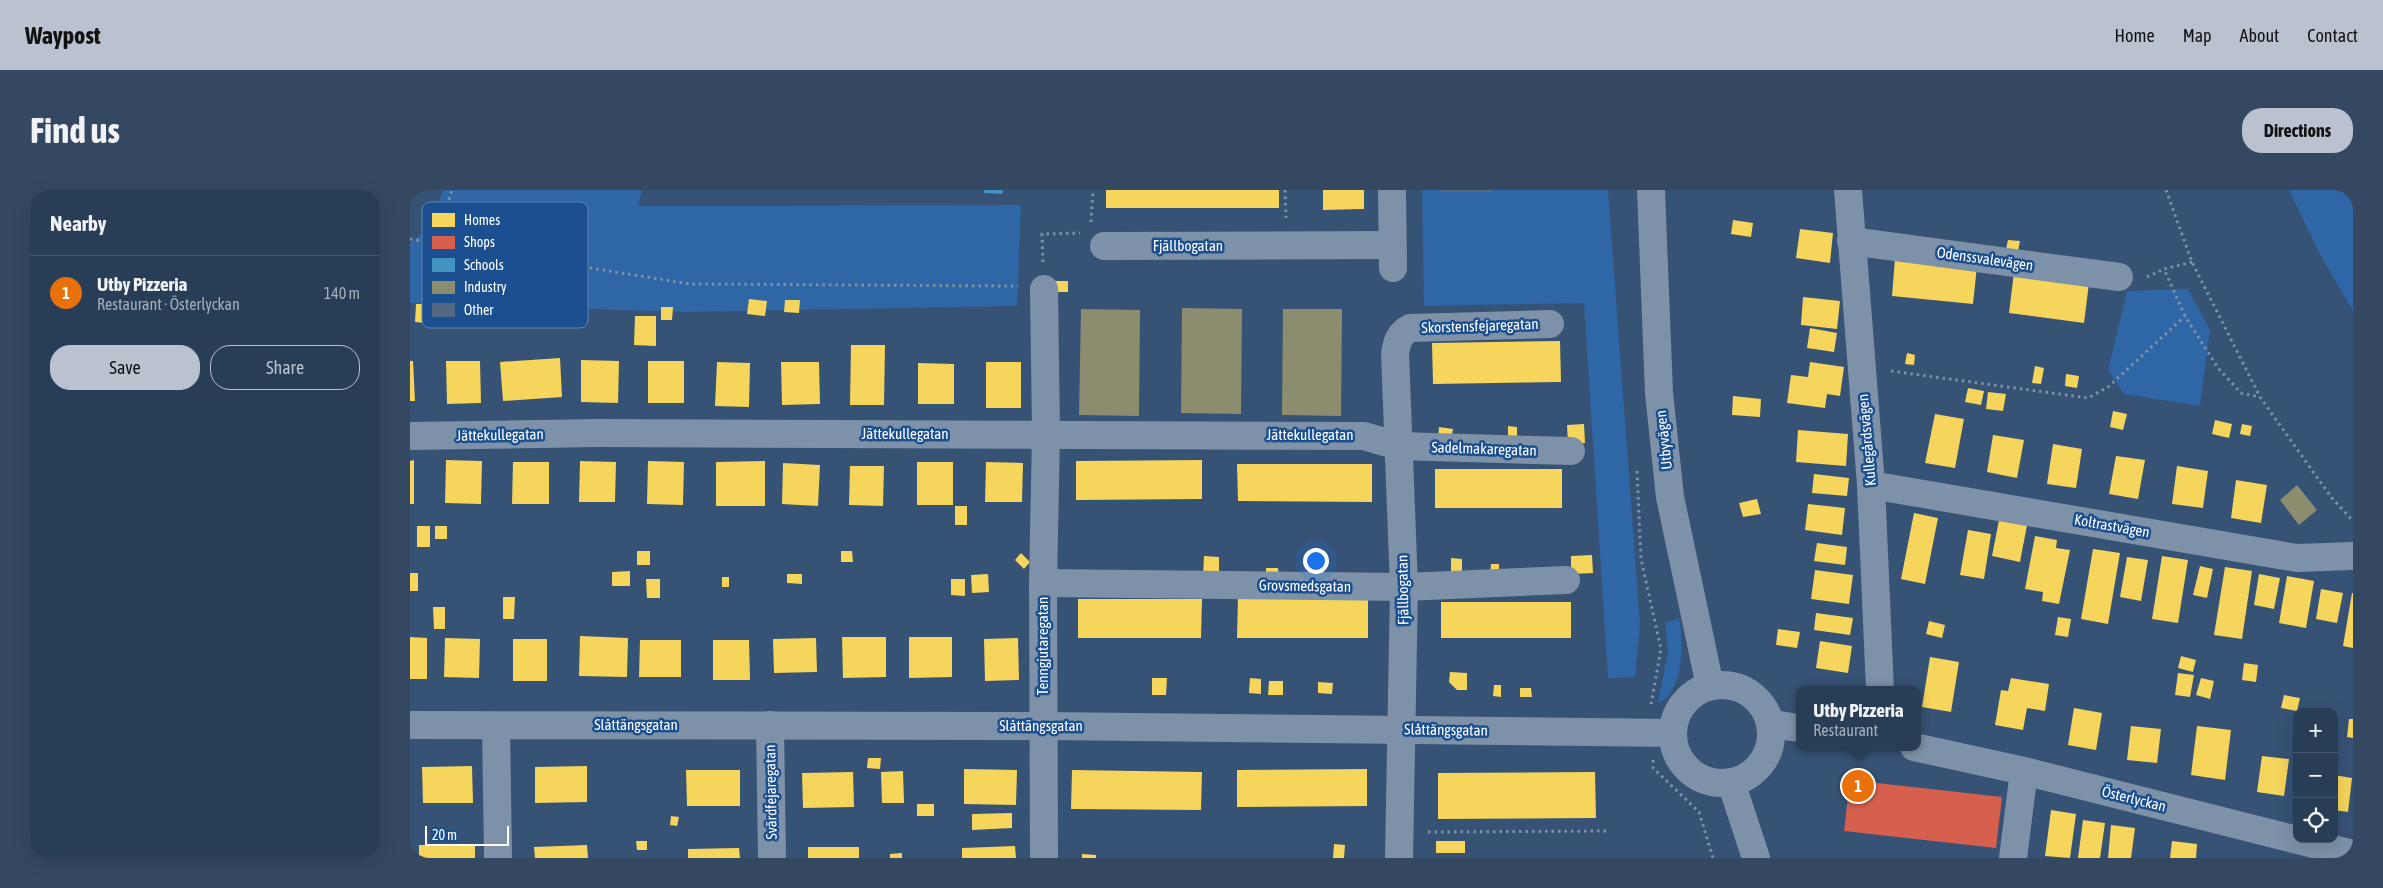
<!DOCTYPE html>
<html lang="en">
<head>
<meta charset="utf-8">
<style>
  :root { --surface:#283e57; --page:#344961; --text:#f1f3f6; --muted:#a5aeba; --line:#44576d; --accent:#b9c2ce }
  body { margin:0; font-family:"Asap Condensed",sans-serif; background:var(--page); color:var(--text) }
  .controls { position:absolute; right:15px; bottom:15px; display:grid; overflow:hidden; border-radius:10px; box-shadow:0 5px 20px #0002 }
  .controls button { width:45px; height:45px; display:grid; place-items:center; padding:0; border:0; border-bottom:1px solid var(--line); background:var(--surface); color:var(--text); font:25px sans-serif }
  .scale { position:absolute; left:15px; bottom:12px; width:84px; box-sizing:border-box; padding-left:5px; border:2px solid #fff; border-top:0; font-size:14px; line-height:18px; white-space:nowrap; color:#fff; -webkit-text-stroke:4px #1b4f8f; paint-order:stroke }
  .you { position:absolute; left:905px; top:370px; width:18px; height:18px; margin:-12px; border:4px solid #fff; border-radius:50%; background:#1a73e8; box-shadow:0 0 0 8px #1a73e833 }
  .badge { display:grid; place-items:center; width:32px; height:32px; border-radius:50%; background:var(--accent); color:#fff; font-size:16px; font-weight:700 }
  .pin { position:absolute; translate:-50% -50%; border:2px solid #fff; box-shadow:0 1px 5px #0006 }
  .popup { position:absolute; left:1386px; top:496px; width:125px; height:65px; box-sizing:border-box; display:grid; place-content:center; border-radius:10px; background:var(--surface); filter:drop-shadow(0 1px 4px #0005); font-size:16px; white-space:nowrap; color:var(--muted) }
  .popup b { font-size:19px; color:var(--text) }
  .popup::after { content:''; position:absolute; left:50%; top:100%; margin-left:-10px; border:10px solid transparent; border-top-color:var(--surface) }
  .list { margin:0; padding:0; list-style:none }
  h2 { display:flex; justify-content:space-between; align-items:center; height:65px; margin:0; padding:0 20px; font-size:21px }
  h2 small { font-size:16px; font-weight:400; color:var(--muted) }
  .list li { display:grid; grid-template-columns:32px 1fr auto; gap:15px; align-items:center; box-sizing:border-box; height:75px; padding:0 20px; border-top:1px solid var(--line) }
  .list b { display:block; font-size:19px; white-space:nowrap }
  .list p { margin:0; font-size:16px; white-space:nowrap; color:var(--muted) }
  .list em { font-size:16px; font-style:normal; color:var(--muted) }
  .actions { display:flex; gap:10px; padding:15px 20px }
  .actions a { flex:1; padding:11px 0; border:1px solid var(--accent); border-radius:20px; text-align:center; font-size:18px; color:var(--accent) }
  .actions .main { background:var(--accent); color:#111 }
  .icon { flex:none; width:28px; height:28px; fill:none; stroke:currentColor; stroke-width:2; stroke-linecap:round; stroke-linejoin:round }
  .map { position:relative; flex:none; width:1943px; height:668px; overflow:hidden; border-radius:20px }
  header { display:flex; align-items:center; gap:30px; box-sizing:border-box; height:70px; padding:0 25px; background:var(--accent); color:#111 }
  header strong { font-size:24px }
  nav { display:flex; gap:28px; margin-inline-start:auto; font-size:18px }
  .intro { display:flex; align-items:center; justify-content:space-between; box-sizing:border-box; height:120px; padding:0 30px }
  h1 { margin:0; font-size:35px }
  .button { padding:12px 22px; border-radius:20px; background:var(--accent); color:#111; font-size:18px; font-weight:700 }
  main { display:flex; gap:30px; padding:0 30px }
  aside { flex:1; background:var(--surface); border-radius:20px; box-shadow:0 5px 20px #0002 }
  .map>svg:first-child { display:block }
  .green { fill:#2f66a5 }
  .homes { fill:#f6d55c }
  .shops { fill:#d6604d }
  .schools { fill:#4393c3 }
  .industry { fill:#8c8c6e }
  .building { fill:#526984 }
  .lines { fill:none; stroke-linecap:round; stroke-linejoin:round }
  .path { stroke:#7d92a8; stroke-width:3; stroke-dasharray:2.5 4; stroke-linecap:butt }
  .minor { stroke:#7d92a8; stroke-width:28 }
  .labels { text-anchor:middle; stroke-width:5; stroke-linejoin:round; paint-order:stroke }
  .street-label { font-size:15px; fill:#fff; stroke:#1b4f8f }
  .key { fill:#1b4f8f; stroke:#5f84b1; stroke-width:1 }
  .key-label { font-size:14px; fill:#fff }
</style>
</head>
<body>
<header>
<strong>Waypost</strong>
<nav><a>Home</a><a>Map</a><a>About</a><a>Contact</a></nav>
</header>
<div class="intro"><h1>Find us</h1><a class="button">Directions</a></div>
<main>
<aside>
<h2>Nearby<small></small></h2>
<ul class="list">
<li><span class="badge" style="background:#e8710a">1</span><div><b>Utby Pizzeria</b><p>Restaurant · Österlyckan</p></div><em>140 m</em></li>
</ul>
<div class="actions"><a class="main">Save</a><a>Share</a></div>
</aside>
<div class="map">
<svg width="1943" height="668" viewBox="0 0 1943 668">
  <rect width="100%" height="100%" fill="#365274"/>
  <g class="green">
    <polygon points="33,0 232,0 228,16 611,15 607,116 272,122 0,113 0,53 20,37"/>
    <polygon points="1012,0 1198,0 1230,434 1225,487 1198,488 1174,113 1014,116"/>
    <polygon points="1879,0 1943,0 1943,121 1909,63"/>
    <polygon points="1778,99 1800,140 1790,216 1714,204 1698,180 1717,101"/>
    <path d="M1269 428C1274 451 1274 503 1248 513L1258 462 1255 433Z"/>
  </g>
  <g class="homes">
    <rect x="696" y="0" width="173" height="18"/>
    <polygon points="913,0 954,0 954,19 913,20"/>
    <polygon points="1323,30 1343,33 1341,47 1321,44"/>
    <polygon points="1390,39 1423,43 1420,73 1386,68"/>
    <polygon points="1598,50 1610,51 1608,61 1596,59"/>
    <polygon points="1485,68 1567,76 1563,114 1482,106"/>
    <polygon points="1604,82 1679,93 1674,133 1599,123"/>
    <rect x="637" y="91" width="21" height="11"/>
    <polygon points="1393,107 1430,111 1427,139 1391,135"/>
    <polygon points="339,109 357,111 355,126 337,124"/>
    <polygon points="375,110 390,110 389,123 374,122"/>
    <polygon points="6,114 17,114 16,133 5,132"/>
    <rect x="157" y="116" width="15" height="21"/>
    <polygon points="251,117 263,117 262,130 251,130"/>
    <polygon points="225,126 246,126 246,156 224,155"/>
    <polygon points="1400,138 1427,143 1424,162 1397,158"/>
    <polygon points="1150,151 1151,192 1023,194 1022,153"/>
    <polygon points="441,155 475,155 474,215 440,215"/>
    <polygon points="1497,163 1505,165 1504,175 1495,174"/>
    <polygon points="150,168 152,207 93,211 90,172"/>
    <polygon points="171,170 209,171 208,213 171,212"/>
    <polygon points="0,171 3,171 5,211 0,211"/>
    <polygon points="36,171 70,171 71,213 37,214"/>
    <rect x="238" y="171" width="36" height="42"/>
    <polygon points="307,172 340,173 339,217 305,216"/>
    <polygon points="371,172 409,172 410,214 372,215"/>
    <rect x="576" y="172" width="35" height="46"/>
    <polygon points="1400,172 1434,177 1430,206 1417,204 1415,218 1377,213 1381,185 1398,187"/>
    <polygon points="508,173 544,174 544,214 508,214"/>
    <polygon points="1625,176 1634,178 1631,194 1622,193"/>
    <polygon points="1656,184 1669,186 1667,198 1655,196"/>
    <polygon points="1558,198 1574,201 1571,215 1555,212"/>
    <polygon points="1578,202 1596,204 1593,221 1576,219"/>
    <polygon points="1323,206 1351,209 1350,227 1322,225"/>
    <polygon points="1703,221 1717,224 1713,240 1700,237"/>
    <polygon points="1525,224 1554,229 1545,278 1515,273"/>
    <polygon points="1805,230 1822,234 1819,248 1802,244"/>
    <polygon points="1174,234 1175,253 1158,253 1157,235"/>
    <polygon points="1832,234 1842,236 1840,246 1830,244"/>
    <polygon points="1098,236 1107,237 1107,254 1098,254"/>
    <polygon points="1029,237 1043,239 1041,251 1028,250"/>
    <polygon points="1388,240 1438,244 1436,276 1386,272"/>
    <polygon points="1583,245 1614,250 1607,288 1577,282"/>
    <polygon points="1643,254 1672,259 1666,298 1637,294"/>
    <polygon points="1706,266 1735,270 1728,309 1699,304"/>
    <polygon points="4,270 4,314 0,314 0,271"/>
    <polygon points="36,270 72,271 71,314 35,313"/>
    <polygon points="792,270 792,309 666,310 666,271"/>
    <polygon points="170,271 206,272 205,312 169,312"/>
    <polygon points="238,271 274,272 273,315 237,314"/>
    <polygon points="355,271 355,316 306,316 306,272"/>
    <polygon points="103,272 139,272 139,314 102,314"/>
    <rect x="507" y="272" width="36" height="43"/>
    <polygon points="576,272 613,273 612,312 575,312"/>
    <polygon points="373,273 410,275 408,316 372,314"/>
    <polygon points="827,274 962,274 962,312 828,311"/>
    <polygon points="440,276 474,276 473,316 439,315"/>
    <polygon points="1767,276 1798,281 1793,318 1762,314"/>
    <rect x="1025" y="279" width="127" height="39"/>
    <polygon points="1404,284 1439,288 1437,306 1402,303"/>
    <polygon points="1826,290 1857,295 1851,333 1821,328"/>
    <polygon points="1347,309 1351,324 1333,327 1329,313"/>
    <polygon points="1398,314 1435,318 1432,345 1395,340"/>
    <rect x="545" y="316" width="12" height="19"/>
    <polygon points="1504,323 1528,328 1515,394 1491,389"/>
    <polygon points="1589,330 1617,335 1610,372 1582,366"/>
    <rect x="7" y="336" width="13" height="21"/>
    <rect x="25" y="336" width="12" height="13"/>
    <polygon points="1558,340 1581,344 1574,389 1550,385"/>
    <polygon points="1625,346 1647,350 1646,358 1660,360 1649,414 1632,411 1633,402 1615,399"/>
    <polygon points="1407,353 1437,357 1435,375 1404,371"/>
    <polygon points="1683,359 1710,363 1698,434 1671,429"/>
    <rect x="227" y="361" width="13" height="14"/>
    <polygon points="431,361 442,361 443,372 431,372"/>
    <polygon points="611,363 620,372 614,379 605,370"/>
    <polygon points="1182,365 1183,383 1161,384 1161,366"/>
    <polygon points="794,366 809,367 809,386 793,386"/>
    <polygon points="1752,366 1778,370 1768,433 1742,429"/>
    <polygon points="1717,367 1738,370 1731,411 1710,407"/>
    <polygon points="1041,368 1052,369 1052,388 1041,388"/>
    <polygon points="1081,374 1089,374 1089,386 1080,385"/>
    <polygon points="1790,376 1803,379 1797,408 1783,405"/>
    <polygon points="1815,377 1842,381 1832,449 1804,445"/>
    <polygon points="856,378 868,378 869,387 856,388"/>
    <polygon points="1405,380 1443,385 1439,414 1401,409"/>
    <polygon points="220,381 220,396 202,396 202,382"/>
    <rect x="0" y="383" width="8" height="18"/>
    <polygon points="377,384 392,384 392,394 377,393"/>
    <polygon points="578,384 579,402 562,403 561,385"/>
    <polygon points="1849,384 1870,388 1864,419 1844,415"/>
    <polygon points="1877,386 1904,391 1896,438 1869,433"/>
    <rect x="312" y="387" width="7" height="10"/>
    <polygon points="236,389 250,389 250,408 237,408"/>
    <polygon points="541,389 555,389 555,406 541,405"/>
    <polygon points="1911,399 1933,403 1927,433 1906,429"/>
    <polygon points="1942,403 1943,403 1943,458 1933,456"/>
    <polygon points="93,407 105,407 104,429 93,429"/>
    <polygon points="828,407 958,408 958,448 827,448"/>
    <polygon points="668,409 792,409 791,448 668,448"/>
    <rect x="1031" y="412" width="130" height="36"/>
    <polygon points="23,417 35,417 35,439 24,439"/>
    <polygon points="1406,423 1443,428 1440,445 1404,440"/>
    <polygon points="1648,427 1661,429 1658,447 1645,445"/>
    <polygon points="1519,431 1535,435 1532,448 1516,444"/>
    <polygon points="1368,439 1390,442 1387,458 1366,455"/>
    <polygon points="170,446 218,448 217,487 169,486"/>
    <polygon points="0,447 17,448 17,489 0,489"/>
    <polygon points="432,447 476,447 476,487 433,488"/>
    <polygon points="499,447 542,447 542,487 499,488"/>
    <polygon points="35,448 70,449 69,488 34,487"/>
    <polygon points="406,448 407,482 364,483 363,449"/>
    <polygon points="608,448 609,490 575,491 574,449"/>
    <rect x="103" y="449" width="34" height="42"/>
    <polygon points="230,450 271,450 271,487 229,487"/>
    <polygon points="303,450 339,450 340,490 303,490"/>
    <polygon points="1410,451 1442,456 1438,483 1406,478"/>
    <polygon points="1771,466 1786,470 1783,482 1768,478"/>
    <polygon points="1520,467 1549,472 1541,522 1512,517"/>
    <polygon points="1834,473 1848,475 1846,492 1832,490"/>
    <polygon points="1040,482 1057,483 1057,500 1047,500 1039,492"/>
    <polygon points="1768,483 1784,485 1780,507 1765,505"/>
    <polygon points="742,488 757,488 756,505 742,505"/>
    <polygon points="840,488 851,489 851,504 839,503"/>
    <polygon points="1601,488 1639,494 1635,521 1617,518 1613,540 1585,535 1591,500 1598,501"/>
    <polygon points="1791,488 1804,491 1800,509 1786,505"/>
    <polygon points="859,491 873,491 873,505 858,505"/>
    <polygon points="908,492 923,493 922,504 908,503"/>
    <polygon points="1084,495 1091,495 1091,507 1083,506"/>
    <polygon points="1110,498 1121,498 1122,507 1110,507"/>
    <polygon points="1874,505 1890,508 1887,521 1871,518"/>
    <polygon points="1664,518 1692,523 1686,560 1658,555"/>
    <polygon points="1939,529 1943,529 1943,548 1937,547"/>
    <polygon points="1721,536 1751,539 1747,573 1717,570"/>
    <polygon points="1787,536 1821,540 1815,590 1781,585"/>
    <polygon points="1852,566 1879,569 1874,606 1847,602"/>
    <polygon points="458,568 471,568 470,579 457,578"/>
    <polygon points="62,576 63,613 13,613 12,577"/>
    <polygon points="177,576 177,612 125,613 125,577"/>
    <polygon points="554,579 607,580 606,615 554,614"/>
    <polygon points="957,579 957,616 827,617 827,580"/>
    <polygon points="276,580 330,580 330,616 277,616"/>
    <polygon points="662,580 792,582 791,620 661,619"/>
    <polygon points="493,581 494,613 472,613 471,582"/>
    <polygon points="443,582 444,617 393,618 392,583"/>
    <polygon points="1185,582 1186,628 1028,629 1028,583"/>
    <polygon points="1924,585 1942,588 1938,622 1924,620"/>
    <rect x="507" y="614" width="17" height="12"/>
    <polygon points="1641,620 1666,624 1660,668 1635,666"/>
    <polygon points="602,623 602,638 562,640 562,624"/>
    <polygon points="261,626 269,627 267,636 260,635"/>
    <polygon points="1673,630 1695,633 1690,668 1668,668"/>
    <polygon points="1701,635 1725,638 1721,668 1698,668"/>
    <polygon points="226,651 237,651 237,660 227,660"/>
    <rect x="1026" y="651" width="29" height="12"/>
    <polygon points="1762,651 1787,654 1786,668 1760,668"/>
    <polygon points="924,654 935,655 934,668 923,668"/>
    <rect x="9" y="655" width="56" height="13"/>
    <polygon points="177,655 178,668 125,668 124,657"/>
    <polygon points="605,656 606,668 552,668 552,658"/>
    <rect x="398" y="657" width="51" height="11"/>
    <polygon points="329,658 330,668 278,668 278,659"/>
    <polygon points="492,663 492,668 480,668 480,664"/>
    <polygon points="672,664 686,665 686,668 672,668"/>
  </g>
  <polygon class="shops" points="1440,590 1592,607 1586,658 1434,641"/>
  <polygon class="schools" points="574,0 593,0 592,4 574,3"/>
  <g class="industry">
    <polygon points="772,118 832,119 831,224 771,223"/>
    <polygon points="671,119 730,120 729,226 669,225"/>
    <polygon points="873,119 932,119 931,226 872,225"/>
    <polygon points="1887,295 1907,320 1889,335 1870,310"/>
  </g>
  <rect class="building" x="1030" y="0" width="51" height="2"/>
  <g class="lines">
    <g class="path">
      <polyline points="875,0 876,28"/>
      <polyline points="1756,0 1782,72 1850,207 1921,307 1943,331"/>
      <polyline points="681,32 683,0"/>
      <polyline points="0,49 280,94 608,96"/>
      <polyline points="25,53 42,0"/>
      <polyline points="633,72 632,44 670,43"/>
      <polyline points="1782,72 1754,79 1775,126 1808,178 1831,203 1850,207"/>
      <polyline points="1737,87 1754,79"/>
      <polyline points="1481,181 1678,208 1698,197 1775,126"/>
      <polyline points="1227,281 1231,369 1251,459 1241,514"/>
      <polyline points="1243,570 1243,578 1289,622 1303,668"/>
      <polyline points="1018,642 1199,641"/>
    </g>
    <g class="minor">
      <polyline points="982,0 983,78"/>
      <polyline points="1241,0 1249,203 1260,307 1300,496"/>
      <polyline points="1438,0 1461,295 1470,500"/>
      <polyline points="1441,51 1709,87"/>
      <polyline points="694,56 982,55"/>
      <polyline points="634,99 636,244 633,393 634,668"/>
      <polyline points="0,246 188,243 954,246 988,256 1161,261"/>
      <polyline points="1461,295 1887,368 1943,366"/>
      <polyline points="633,393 994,397 1156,390"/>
      <circle cx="1312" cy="544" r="49"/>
      <polyline points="1361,534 1389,538"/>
      <polyline points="0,535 633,536 1263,543"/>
      <polyline points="360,535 362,668"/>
      <polyline points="86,536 88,668"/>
      <polyline points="1504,557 1614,581 1943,664"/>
      <polyline points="1321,592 1346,668"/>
      <path d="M989 668 994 397 985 163C987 152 989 144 1000 138L1140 134"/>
      <polyline points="1603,668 1614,581"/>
    </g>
  </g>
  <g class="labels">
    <g class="street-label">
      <text x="778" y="61">Fjällbogatan</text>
      <text transform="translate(1575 69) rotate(8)" y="5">Odenssvalevägen</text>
      <text transform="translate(1070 136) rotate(-2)" y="5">Skorstensfejaregatan</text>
      <text x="495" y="249">Jättekullegatan</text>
      <text transform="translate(90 245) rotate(-1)" y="5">Jättekullegatan</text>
      <text x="900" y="250">Jättekullegatan</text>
      <text transform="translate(1254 250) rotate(-96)" y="5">Utbyvägen</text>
      <text transform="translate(1457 250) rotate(-95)" y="5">Kullegårdsvägen</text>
      <text transform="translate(1074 259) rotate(2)" y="5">Sadelmakaregatan</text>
      <text transform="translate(1702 336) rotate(10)" y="5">Koltrastvägen</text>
      <text transform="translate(895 396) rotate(1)" y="5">Grovsmedsgatan</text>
      <text transform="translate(993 400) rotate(-91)" y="5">Fjällbogatan</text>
      <text transform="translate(633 456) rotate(-90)" y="5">Tenngjutaregatan</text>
      <text x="226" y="540">Slåttängsgatan</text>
      <text x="631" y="541">Slåttängsgatan</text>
      <text transform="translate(1036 540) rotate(1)" y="5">Slåttängsgatan</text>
      <text transform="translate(361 602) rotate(-91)" y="5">Svärdfejaregatan</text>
      <text transform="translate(1724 609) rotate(14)" y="5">Österlyckan</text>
    </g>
  </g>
  <rect x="12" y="12" width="166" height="126" rx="8" class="key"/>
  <rect x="22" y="23" width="23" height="14" fill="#f6d55c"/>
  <rect x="22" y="46" width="23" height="13" fill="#d6604d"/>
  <rect x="22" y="68" width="23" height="14" fill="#4393c3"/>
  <rect x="22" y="91" width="23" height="13" fill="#8c8c6e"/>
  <rect x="22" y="113" width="23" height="14" fill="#526984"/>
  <g class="key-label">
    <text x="54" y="35">Homes</text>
    <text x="54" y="57">Shops</text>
    <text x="54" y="80">Schools</text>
    <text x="54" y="102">Industry</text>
    <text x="54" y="125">Other</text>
  </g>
</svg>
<div class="controls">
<button>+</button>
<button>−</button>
<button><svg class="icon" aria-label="locate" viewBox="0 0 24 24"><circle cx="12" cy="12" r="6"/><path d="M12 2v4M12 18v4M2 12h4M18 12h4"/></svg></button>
</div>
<div class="scale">20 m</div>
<div class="you"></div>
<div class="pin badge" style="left:1448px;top:596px;background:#e8710a">1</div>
<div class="popup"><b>Utby Pizzeria</b>Restaurant</div>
</div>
</main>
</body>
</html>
